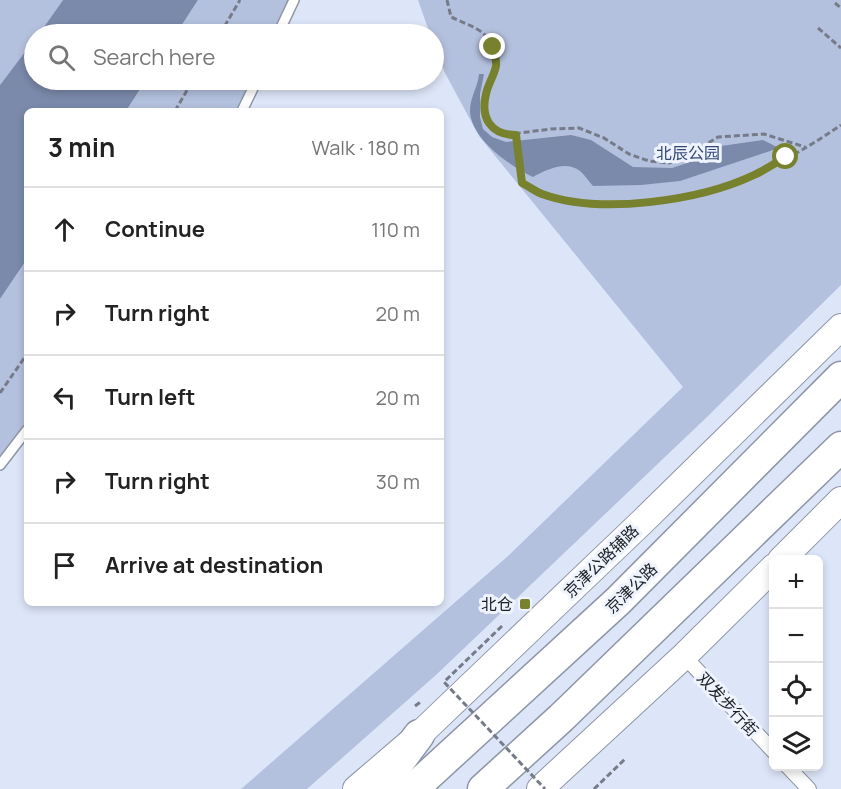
<!DOCTYPE html>
<html lang="en">
<head>
<meta charset="utf-8">
<style>
  :root { --surface:#fff; --page:#f2f2f2; --text:#222; --muted:#767676; --line:#e0e0e0 }
  body { margin:0; font-family:Manrope,"Noto Sans SC",sans-serif; background:var(--page); color:var(--text) }
  .controls { position:absolute; right:18px; bottom:18px; display:grid; overflow:hidden; border-radius:9px; box-shadow:0 3px 9px #0003 }
  .controls button { width:54px; height:54px; display:grid; place-items:center; padding:0; border:0; border-bottom:2px solid var(--line); background:var(--surface); color:var(--text); font:30px sans-serif }
  .stop { position:absolute; width:18px; height:18px; margin:-14px; border:4px solid #78822e; border-radius:50%; background:#fff }
  .stop.end { background:#78822e; border-color:#fff; box-shadow:0 2px 6px #0008 }
  .list { margin:0; padding:0; list-style:none }
  h2 { display:flex; justify-content:space-between; align-items:center; height:78px; margin:0; padding:0 24px; font-size:26px }
  h2 small { font-size:20px; font-weight:400; color:var(--muted) }
  .list li { display:grid; grid-template-columns:39px 1fr auto; gap:18px; align-items:center; box-sizing:border-box; height:84px; padding:0 24px; border-top:2px solid var(--line) }
  .list b { display:block; font-size:22px; white-space:nowrap }
  .list em { font-size:20px; font-style:normal; color:var(--muted) }
  .icon { flex:none; width:33px; height:33px; fill:none; stroke:currentColor; stroke-width:2; stroke-linecap:round; stroke-linejoin:round }
  .map { position:relative; flex:none; width:841px; height:789px; overflow:hidden }
  .search { position:absolute; background:var(--surface); box-shadow:0 3px 9px #0003; left:24px; top:24px; width:420px; height:66px; display:flex; align-items:center; gap:15px; box-sizing:border-box; padding:0 21px; border-radius:33px; color:var(--muted); font-size:22px }
  .panel { position:absolute; background:var(--surface); box-shadow:0 3px 9px #0003; left:24px; top:108px; width:420px; height:498px; border-radius:9px }
  .map>svg:first-child { display:block }
  .green { fill:#b4c1de }
  .water { fill:#7b8aab }
  .lines { fill:none; stroke-linecap:round; stroke-linejoin:round }
  .service-casing { stroke:#8d95a7; stroke-width:12 }
  .pedestrian-casing { stroke:#8d95a7; stroke-width:16 }
  .secondary-casing { stroke:#8d95a7; stroke-width:28 }
  .trunk-casing { stroke:#8d95a7; stroke-width:33 }
  .path { stroke:#767b88; stroke-width:3; stroke-dasharray:6 3; stroke-linecap:butt }
  .service { stroke:#fff; stroke-width:9 }
  .pedestrian { stroke:#fff; stroke-width:14 }
  .secondary { stroke:#fff; stroke-width:26 }
  .trunk { stroke:#fff; stroke-width:30 }
  .path-bridge { stroke:#767b88; stroke-width:3; stroke-dasharray:6 3; stroke-linecap:butt }
  .route { stroke:#78822e; stroke-width:8 }
  .poi-dot { fill:#78822e; stroke:#eef3fe; stroke-width:2 }
  .labels { text-anchor:middle; stroke-width:6; stroke-linejoin:round; paint-order:stroke }
  .park-label { font-size:16px; fill:#344776; stroke:#eef3fe }
  .street-label { font-size:16px; fill:#1b1e25; stroke:#eef3fe }
  .poi-label { font-size:16px; fill:#1b1e25; stroke:#eef3fe; text-anchor:end }
</style>
</head>
<body>
<div class="map">
<svg width="841" height="789" viewBox="0 0 841 789">
  <rect width="100%" height="100%" fill="#dde6f9"/>
  <g class="green">
    <polygon points="0,0 63,0 39,34 34,34 34,40 0,85"/>
    <polygon points="198,0 294,0 278,34 176,34"/>
    <polygon points="418,0 841,0 841,285 707,417 436,675 307,789 241,789 508,556 683,387 479,136 445,73 434,44 434,34 430,34"/>
    <polygon points="146,80 257,80 242,111 126,111"/>
    <polygon points="27,259 27,430 0,465 0,299"/>
  </g>
  <g class="water">
    <polygon points="63,0 198,0 176,34 39,34"/>
    <polygon points="34,40 34,80 146,80 126,111 27,111 27,259 0,299 0,85"/>
    <path d="M479 74H484L480 94V117L483 129 492 137 506 142 571 135 591 140 633 167 672 168 687 163 721 146 763 140 779 148 680 181 641 185 593 186C589 182 585 175 580 171 566 160 546 170 533 177 510 166 471 139 470 111 470 97 478 87 479 74Z"/>
  </g>
  <g class="lines">
    <defs>
      <g id="service">
        <polyline points="278,34 294,0"/>
        <polyline points="242,111 257,80"/>
        <polyline points="0,465 27,430"/>
      </g>
      <g id="pedestrian">
        <polyline points="684,656 774,752"/>
        <polyline points="787,766 809,789"/>
      </g>
      <g id="secondary">
        <polyline points="781,560 841,500"/>
        <polyline points="356,789 419,735 643,521 841,327"/>
        <polyline points="540,789 684,656 774,567"/>
      </g>
      <g id="trunk">
        <polyline points="379,789 419,735"/>
        <polyline points="413,789 618,601 841,377"/>
        <polyline points="483,789 561,718 841,447"/>
      </g>
    </defs>
    <use href="#service" class="service-casing"/>
    <use href="#pedestrian" class="pedestrian-casing"/>
    <use href="#secondary" class="secondary-casing"/>
    <use href="#trunk" class="trunk-casing"/>
    <g class="path">
      <path d="M447 0 451 17C461 22 477 27 485 35 512 62 479 86 485 115 486 124 496 130 504 135L551 129 579 128 604 138 629 154 649 161 669 163 692 153 718 137 764 134 805 147"/>
      <polyline points="835,3 841,8"/>
      <polyline points="818,28 841,48"/>
      <polyline points="220,34 240,0"/>
      <polyline points="175,111 193,80"/>
      <path d="M516 135 522 183C528 186 535 191 542 194 600 215 698 201 753 175 783 162 815 143 841 125"/>
      <polyline points="0,393 27,354"/>
      <polyline points="415,706 422,701"/>
      <polyline points="594,789 625,759"/>
    </g>
    <use href="#service" class="service"/>
    <use href="#pedestrian" class="pedestrian"/>
    <use href="#secondary" class="secondary"/>
    <use href="#trunk" class="trunk"/>
    <polyline class="path-bridge" points="502,626 444,682 545,789"/>
  </g>
  <g class="lines">
    <path class="route" d="M493 47C494 53 497 60 496 66 494 76 488 84 486 94 480 118 491 135 516 135L522 183C528 186 535 191 542 194 600 215 699 201 754 175 765 170 775 163 786 157"/>
  </g>
  <rect class="poi-dot" x="519" y="598" width="12" height="12" rx="3"/>
  <g class="labels">
    <g class="park-label">
      <text x="688" y="159">北辰公园</text>
    </g>
    <g class="street-label">
      <text transform="translate(601 561) rotate(-44)" y="6">京津公路辅路</text>
      <text transform="translate(631 588) rotate(-44)" y="6">京津公路</text>
      <text transform="translate(728 704) rotate(47)" y="6">双发步行街</text>
    </g>
    <g class="poi-label">
      <text x="513" y="610">北仓</text>
    </g>
  </g>
</svg>
<div class="controls">
<button>+</button>
<button>−</button>
<button><svg class="icon" aria-label="locate" viewBox="0 0 24 24"><circle cx="12" cy="12" r="6"/><path d="M12 2v4M12 18v4M2 12h4M18 12h4"/></svg></button>
<button><svg class="icon" aria-label="layers" viewBox="0 0 24 24"><path d="M12 4l9 5-9 5-9-5zM3 14l9 5 9-5"/></svg></button>
</div>
<div class="stop" style="left:786px;top:157px"></div>
<div class="stop end" style="left:493px;top:47px"></div>
<div class="search"><svg class="icon" aria-label="search" viewBox="0 0 24 24"><circle cx="10" cy="10" r="6"/><path d="M15 15l6 6"/></svg>Search here</div>
<section class="panel">
<h2>3 min<small>Walk · 180 m</small></h2>
<ul class="list">
<li><svg class="icon" aria-label="ahead" viewBox="0 0 24 24"><path d="M12 20V5M6 11l6-6 6 6"/></svg><div><b>Continue</b></div><em>110 m</em></li>
<li><svg class="icon" aria-label="right" viewBox="0 0 24 24"><path d="M7 20v-9h11M14 6l5 5-5 5"/></svg><div><b>Turn right</b></div><em>20 m</em></li>
<li><svg class="icon" aria-label="left" viewBox="0 0 24 24"><path d="M17 20v-9H6M10 6l-5 5 5 5"/></svg><div><b>Turn left</b></div><em>20 m</em></li>
<li><svg class="icon" aria-label="right" viewBox="0 0 24 24"><path d="M7 20v-9h11M14 6l5 5-5 5"/></svg><div><b>Turn right</b></div><em>30 m</em></li>
<li><svg class="icon" aria-label="arrive" viewBox="0 0 24 24"><path d="M6 21V4h12l-3 4 3 4H6"/></svg><div><b>Arrive at destination</b></div></li>
</ul>
</section>
</div>
</body>
</html>
